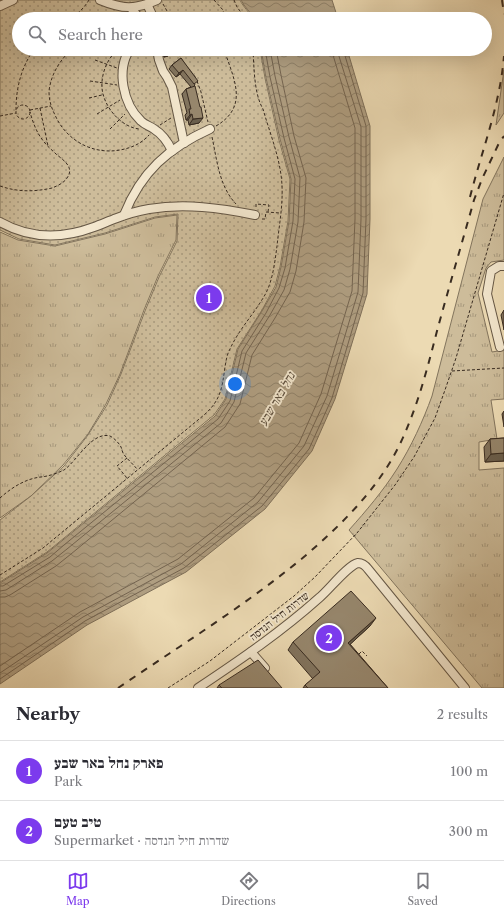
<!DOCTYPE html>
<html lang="en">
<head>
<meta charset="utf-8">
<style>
  :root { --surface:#fff; --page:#f7f7f7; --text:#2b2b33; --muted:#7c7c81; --line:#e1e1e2; --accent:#7c3aed }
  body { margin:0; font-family:"Libre Caslon Text","Frank Ruhl Libre",serif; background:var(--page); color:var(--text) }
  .you { position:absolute; left:235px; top:384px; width:14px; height:14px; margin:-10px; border:3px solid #fff; border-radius:50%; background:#1a73e8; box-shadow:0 0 0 6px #1a73e833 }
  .badge { display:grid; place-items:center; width:26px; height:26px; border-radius:50%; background:var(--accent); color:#fff; font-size:13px; font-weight:700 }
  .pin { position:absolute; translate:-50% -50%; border:2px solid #fff; box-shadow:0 1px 4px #0006 }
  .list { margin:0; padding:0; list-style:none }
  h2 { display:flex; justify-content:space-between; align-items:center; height:52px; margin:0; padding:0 16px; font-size:17px }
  h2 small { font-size:13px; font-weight:400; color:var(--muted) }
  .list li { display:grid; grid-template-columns:26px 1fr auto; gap:12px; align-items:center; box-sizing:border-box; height:60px; padding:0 16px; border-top:1px solid var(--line) }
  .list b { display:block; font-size:15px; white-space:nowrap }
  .list p { margin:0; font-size:13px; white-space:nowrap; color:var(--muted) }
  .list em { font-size:13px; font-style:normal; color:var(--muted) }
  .icon { flex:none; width:22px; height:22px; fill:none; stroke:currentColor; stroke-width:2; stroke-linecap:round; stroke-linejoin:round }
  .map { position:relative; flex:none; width:504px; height:688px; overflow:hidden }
  .search { position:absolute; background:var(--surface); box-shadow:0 4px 16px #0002; left:12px; right:12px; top:12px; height:44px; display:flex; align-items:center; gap:10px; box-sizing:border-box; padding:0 14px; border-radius:22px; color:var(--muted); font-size:15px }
  .sheet { height:172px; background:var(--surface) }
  nav { display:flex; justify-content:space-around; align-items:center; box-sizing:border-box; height:56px; border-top:1px solid var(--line); background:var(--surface); font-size:11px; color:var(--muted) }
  nav a { display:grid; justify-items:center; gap:2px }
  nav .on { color:var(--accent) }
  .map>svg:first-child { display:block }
  .grass { fill:url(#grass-tufts); stroke:#82745d }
  .park { fill:url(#park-dots); stroke:#82745d }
  .water { fill:url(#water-waves); stroke:#7f705a }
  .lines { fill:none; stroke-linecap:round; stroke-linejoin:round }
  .shore { stroke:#746450; stroke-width:1 }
  .minor-casing { stroke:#655745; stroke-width:10 }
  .path { stroke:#382b20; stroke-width:1; stroke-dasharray:3 2; stroke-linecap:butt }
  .minor { stroke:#f3e7ce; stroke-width:8 }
  .rail { stroke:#382b20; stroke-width:2; stroke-dasharray:7 7; stroke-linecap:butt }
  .wall { fill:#81735d; stroke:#382b20 }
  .shaded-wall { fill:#695e4c; stroke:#382b20 }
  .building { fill:#96866c; stroke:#382b20 }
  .labels { text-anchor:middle; stroke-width:3.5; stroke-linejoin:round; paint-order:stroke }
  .street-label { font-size:11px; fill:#382b20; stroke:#f3e7ce }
  .water-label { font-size:12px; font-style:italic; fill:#5c4e3d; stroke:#f3e7ce }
</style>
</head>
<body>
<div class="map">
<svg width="504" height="688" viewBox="0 0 504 688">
  <defs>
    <pattern id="grass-tufts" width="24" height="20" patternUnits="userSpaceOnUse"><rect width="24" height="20" fill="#cdbc9a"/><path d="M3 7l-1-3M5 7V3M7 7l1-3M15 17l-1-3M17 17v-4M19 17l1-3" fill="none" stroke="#a7997d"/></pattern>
    <pattern id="park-dots" width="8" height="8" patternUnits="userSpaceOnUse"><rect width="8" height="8" fill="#cdbc9a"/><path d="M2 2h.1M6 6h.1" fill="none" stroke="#a7997d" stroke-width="1.8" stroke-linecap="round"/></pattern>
    <pattern id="water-waves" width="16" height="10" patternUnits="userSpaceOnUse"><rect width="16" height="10" fill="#af9e81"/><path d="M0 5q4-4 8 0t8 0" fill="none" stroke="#8f8169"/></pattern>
  </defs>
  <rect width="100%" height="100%" fill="#ecdab3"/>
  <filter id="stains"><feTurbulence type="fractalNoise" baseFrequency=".005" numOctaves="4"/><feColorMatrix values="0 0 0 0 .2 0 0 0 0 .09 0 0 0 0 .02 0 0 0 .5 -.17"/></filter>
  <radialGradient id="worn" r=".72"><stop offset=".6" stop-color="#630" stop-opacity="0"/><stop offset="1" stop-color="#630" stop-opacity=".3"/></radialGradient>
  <g class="grass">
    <polygon points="504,70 504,113 496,125"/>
    <path d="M504 157V260L491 262 486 268 478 293 492 352 504 350V399L491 400 497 439 479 442V470L504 468V688H482L349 530C366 511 383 491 397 469 411 447 423 421 432 396L483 199Z"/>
    <polygon points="177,215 176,240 158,276 144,310 120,374 106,404 88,434 63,465 31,496 0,518 0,232 18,240 55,246 105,234 155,218"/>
  </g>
  <path class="park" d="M0 0H240C243 7 250 12 252 19H19V49H260L265 78 279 140 290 179 288 221 280 267 275 286 262 310 237 349 225 399 214 415 47 552 0 582V520L31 496 64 466 88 435 107 405 121 374 145 311 159 277 177 241 178 214 155 217 105 233 55 245 19 239 0 230Z"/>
  <g class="water">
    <path d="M241 0H332L338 19H254C251 12 244 7 241 0Z"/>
    <polygon points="261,49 347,49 370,126 370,219 367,294 335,399 312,451 265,509 186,572 87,625 0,684 0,583 47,553 215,416 226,399 238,349 262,311 276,287 281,267 289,221 291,179 280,139 266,78"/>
  </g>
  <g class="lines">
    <g class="shore">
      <polyline points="0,586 3,586 50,557 64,545 218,419 230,401 242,351 266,313 279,288 285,268 293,221 295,179 284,138 270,77 265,49"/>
      <polyline points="0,591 6,590 52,561 67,549 221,423 234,402 246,353 270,315 284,290 290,269 298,222 300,178 289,137 275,76 270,49"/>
      <polyline points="0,597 5,597 10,595 56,566 71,554 225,427 240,404 252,355 275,318 290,292 296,271 304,222 306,178 294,136 281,75 276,49"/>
      <polyline points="0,666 80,612 178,559 254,498 299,443 321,394 352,291 355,219 355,128 333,55 332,49"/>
      <polyline points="0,673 83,617 181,564 258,502 304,446 327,396 358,292 361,219 361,127 338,53 338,49"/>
      <polyline points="0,679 85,621 184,568 262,506 309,449 332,398 363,293 366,219 366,126 343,49"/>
    </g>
    <defs>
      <g id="minor">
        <path d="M100 0C122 9 135 10 157 0"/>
        <polyline points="147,4 154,19"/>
        <polyline points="0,6 13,0"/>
        <polyline points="131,8 140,19"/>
        <path d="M130 49C116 70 123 104 141 121 145 125 150 126 154 129 162 134 168 142 172 151"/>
        <polyline points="157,49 159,60 163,71 167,77 172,87 184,143"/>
        <path d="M124 215C141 172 168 148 210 129"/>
        <path d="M0 222C30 239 62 239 94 227 102 224 109 221 117 218 127 214 138 211 149 209 185 203 220 208 255 215"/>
        <polyline points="500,347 487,294 491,271 499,266 504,266"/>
        <polyline points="251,652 265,668"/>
        <path d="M198 688C240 660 281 632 319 598 328 591 348 565 358 563 362 563 365 565 368 569L465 688"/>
      </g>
    </defs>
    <use href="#minor" class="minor-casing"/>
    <g class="path">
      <polyline points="214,0 223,10 225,19"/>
      <polyline points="234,0 237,7 246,19"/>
      <polyline points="163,4 167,11 169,19"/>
      <path d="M69 19C78 14 84 8 89 0"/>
      <path d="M72 49C60 60 51 74 49 91 49 100 51 107 55 115 66 140 92 155 120 150 131 148 141 144 149 135"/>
      <path d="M119 49C106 58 99 79 103 94 107 110 122 127 139 129"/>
      <polyline points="176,49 181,59"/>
      <polyline points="95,60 117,68"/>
      <polyline points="184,63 196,78"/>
      <polyline points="90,81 117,85"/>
      <polyline points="197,81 201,92 208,122"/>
      <polyline points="89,98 102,95"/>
      <circle cx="23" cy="112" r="7"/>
      <polyline points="40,108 48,146"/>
      <path d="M16 110C16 88 21 68 34 49"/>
      <polyline points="30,110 51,106"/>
      <polyline points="97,114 120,100"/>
      <polyline points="0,116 16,113"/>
      <polyline points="160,125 171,118"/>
      <path d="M216 126C250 106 233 78 224 49"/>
      <polyline points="110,129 125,114"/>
      <path d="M212 137C217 160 219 186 236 204"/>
      <path d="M0 186C17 192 34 192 52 188 57 186 64 183 67 178 75 167 63 160 56 154 52 150 48 147 45 143 37 134 33 123 30 112"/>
      <polyline points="256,207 256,204 269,205 268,212"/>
      <polyline points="262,219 265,219 266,212 280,213"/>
      <polyline points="452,371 504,368"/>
      <polyline points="127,458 117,466 127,478"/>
      <path d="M0 498C10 489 22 481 35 478 39 477 43 477 47 476 52 475 60 472 64 470 77 461 92 431 110 436 114 438 119 443 121 447 122 449 122 451 123 453 126 458 133 464 137 469"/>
      <path d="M0 575 43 548 204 415C221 400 222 388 225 367 226 361 227 354 230 349 239 329 255 313 266 293 273 279 275 261 277 246 279 226 283 206 282 186 281 160 270 134 263 109 254 94 254 67 253 49"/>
      <polyline points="359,654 362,651 367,656"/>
      <polyline points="168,688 210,661 294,596 315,577 357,533 395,485 414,457 435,418 445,390 456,358 504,193"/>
    </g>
    <use href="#minor" class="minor"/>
    <g class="rail">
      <polyline points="502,0 504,14"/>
      <path d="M470 197C482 150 500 105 504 56"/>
      <path d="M118 688C181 645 246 605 305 556 342 524 377 490 399 446 417 409 427 370 437 331 449 287 462 243 474 200L482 179 499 143 504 136"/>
    </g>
  </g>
  <g class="wall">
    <polygon points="165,49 170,49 168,56 164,57 163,52"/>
    <polygon points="181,58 195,85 193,87 199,123 189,125 188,120 186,120 185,115 187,113 182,94 186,89 191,87 180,74 176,77 169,69 172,65"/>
    <polygon points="504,310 504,330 501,315"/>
    <polygon points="504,411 504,427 502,414"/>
    <polygon points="504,438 504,461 485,462 484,447 490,439"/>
    <polygon points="370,626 350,644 388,688 303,688 305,685 313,679 288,650 293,642"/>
    <polygon points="219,685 282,688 217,688"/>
  </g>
  <g class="shaded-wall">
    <polygon points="171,51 168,56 164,57 167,52"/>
    <polygon points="183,70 180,74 176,77 179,73"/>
    <polygon points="192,114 188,120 186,120 190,115"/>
    <polygon points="203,118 199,123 189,125 193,119"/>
    <polygon points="504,453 504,461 485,462 491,454"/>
    <polygon points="376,618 370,626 343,651 348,643"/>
  </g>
  <g class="building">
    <polygon points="166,49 170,49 171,51 167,52"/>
    <polygon points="181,58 198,81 194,84 183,70 179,73 172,65"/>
    <polygon points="195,86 200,107 201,107 203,118 193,119 192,114 190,115 189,109 191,109 186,89"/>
    <polygon points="504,438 504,453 491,454 490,439"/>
    <polygon points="351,591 376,618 348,643 388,688 308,688 305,685 320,672 293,642"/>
    <polygon points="258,660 282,688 222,688 219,685"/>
  </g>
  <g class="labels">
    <g class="street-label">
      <text transform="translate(279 616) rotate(-38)" y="4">שדרות חיל הנדסה</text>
    </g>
    <g class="water-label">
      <text transform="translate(277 399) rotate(-60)" y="4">נחל באר שבע</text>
    </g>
  </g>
  <rect width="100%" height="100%" filter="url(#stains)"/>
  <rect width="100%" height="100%" fill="url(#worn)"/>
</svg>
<div class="you"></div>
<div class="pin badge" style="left:209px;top:298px">1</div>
<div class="pin badge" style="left:329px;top:638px">2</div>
<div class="search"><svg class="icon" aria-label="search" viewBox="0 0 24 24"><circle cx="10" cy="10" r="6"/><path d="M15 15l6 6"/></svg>Search here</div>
</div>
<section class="sheet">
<h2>Nearby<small>2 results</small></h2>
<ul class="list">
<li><span class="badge">1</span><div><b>פארק נחל באר שבע</b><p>Park</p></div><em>100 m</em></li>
<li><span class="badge">2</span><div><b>טיב טעם</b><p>Supermarket · שדרות חיל הנדסה</p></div><em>300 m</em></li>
</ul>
</section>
<nav>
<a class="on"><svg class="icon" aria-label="map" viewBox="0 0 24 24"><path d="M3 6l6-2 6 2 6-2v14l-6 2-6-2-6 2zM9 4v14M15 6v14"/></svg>Map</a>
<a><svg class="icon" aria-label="directions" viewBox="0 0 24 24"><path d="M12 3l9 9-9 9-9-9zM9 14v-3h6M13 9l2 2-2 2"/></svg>Directions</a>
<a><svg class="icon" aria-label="saved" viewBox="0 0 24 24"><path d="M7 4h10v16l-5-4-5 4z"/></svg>Saved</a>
</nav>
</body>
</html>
